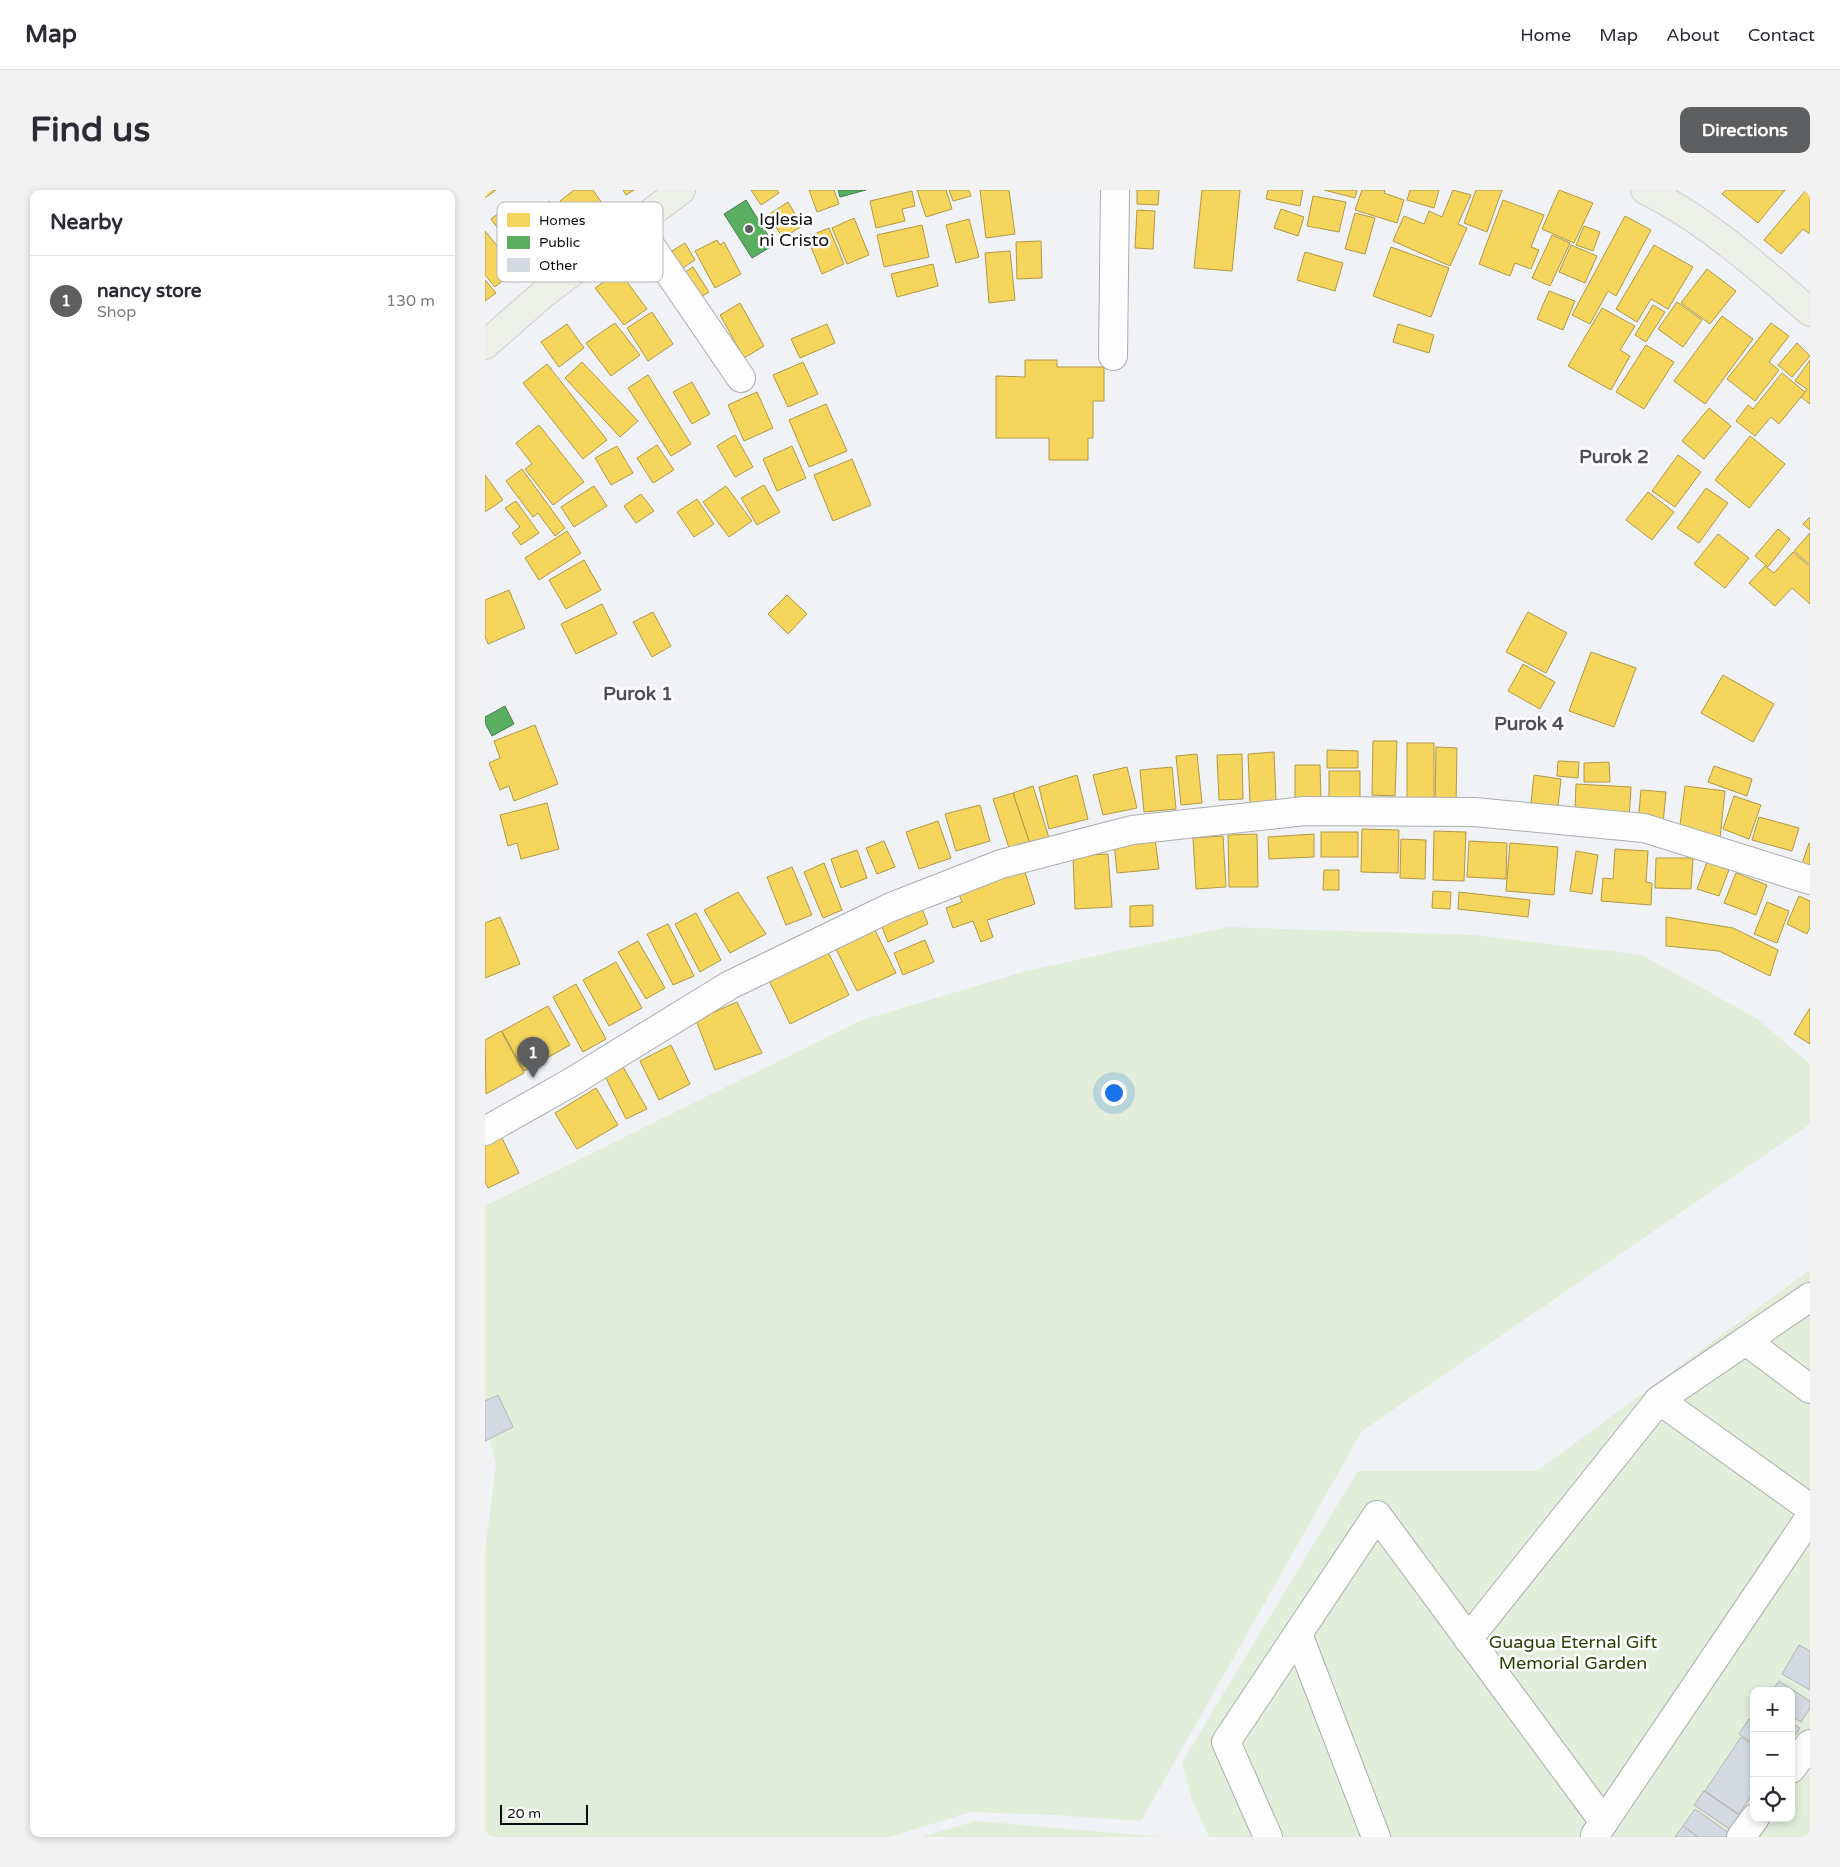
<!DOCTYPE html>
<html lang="en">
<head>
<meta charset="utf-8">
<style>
  :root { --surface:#fff; --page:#f2f2f3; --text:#2b2b33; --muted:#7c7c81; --line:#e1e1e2; --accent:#5c5e60 }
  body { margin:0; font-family:"Varela Round",sans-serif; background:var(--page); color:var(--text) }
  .controls { position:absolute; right:15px; bottom:15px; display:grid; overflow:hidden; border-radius:10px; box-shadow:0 2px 8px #0003 }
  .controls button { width:45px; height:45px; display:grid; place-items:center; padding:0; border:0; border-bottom:1px solid var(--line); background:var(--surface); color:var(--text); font:25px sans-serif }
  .scale { position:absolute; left:15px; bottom:12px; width:88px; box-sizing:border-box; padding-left:5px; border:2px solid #0d0e10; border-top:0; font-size:14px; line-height:18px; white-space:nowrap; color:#0d0e10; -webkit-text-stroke:4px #fff; paint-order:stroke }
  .you { position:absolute; left:628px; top:902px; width:18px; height:18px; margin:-12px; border:4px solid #fff; border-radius:50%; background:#1a73e8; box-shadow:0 0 0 8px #1a73e833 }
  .badge { display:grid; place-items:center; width:32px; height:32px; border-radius:50%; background:var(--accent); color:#fff; font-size:16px; font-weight:700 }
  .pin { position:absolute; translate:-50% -41px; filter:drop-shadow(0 1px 2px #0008) }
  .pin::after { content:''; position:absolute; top:26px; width:18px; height:15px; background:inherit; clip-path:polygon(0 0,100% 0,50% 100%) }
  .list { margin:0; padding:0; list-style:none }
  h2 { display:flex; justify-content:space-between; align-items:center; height:65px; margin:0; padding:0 20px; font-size:21px }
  h2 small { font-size:16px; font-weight:400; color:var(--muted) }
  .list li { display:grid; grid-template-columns:32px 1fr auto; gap:15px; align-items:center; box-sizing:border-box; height:90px; padding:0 20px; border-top:1px solid var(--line) }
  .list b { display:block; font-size:19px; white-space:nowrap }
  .list p { margin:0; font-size:16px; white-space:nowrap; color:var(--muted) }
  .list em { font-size:16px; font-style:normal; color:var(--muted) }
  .icon { flex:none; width:28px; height:28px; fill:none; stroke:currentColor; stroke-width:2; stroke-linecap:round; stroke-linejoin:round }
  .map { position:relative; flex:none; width:1325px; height:1647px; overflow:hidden; border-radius:10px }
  header { display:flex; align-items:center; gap:30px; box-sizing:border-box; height:70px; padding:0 25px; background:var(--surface); border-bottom:1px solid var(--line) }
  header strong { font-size:24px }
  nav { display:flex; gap:28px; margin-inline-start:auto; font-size:18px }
  .intro { display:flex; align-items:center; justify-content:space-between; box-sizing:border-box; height:120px; padding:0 30px }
  h1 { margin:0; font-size:35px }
  .button { padding:12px 22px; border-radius:10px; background:var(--accent); color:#fff; font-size:18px; font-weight:700 }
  main { display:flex; gap:30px; padding:0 30px }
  aside { flex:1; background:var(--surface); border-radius:10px; box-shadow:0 2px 8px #0003 }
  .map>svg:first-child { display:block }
  .green { fill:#e2eeda; fill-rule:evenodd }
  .homes { fill:#f6d55c; stroke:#b09945 }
  .public { fill:#5aae61; stroke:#437e49 }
  .building { fill:#d5dae2; stroke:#b4b5b7 }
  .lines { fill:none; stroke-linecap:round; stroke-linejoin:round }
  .minor-casing { stroke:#acadaf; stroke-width:30 }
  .major-casing { stroke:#cecfd0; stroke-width:30 }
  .minor { stroke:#fdfdfe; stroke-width:28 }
  .major { stroke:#ecf0e8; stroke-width:28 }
  .poi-dot { fill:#5c5e60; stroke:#fff; stroke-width:2 }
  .labels { text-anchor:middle; stroke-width:5; stroke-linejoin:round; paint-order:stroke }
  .poi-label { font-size:18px; fill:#0d0e10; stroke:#fff; text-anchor:start }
  .park-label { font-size:18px; fill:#284204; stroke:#fff }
  .neighbourhood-label { font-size:19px; font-weight:bold; fill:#4f5156; stroke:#fff }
  .key { fill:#fff; stroke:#b6b7b7; stroke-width:1 }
  .key-label { font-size:14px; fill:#0d0e10 }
</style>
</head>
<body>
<header>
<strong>Map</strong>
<nav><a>Home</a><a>Map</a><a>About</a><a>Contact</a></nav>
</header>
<div class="intro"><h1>Find us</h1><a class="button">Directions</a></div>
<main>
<aside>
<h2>Nearby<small></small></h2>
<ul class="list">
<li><span class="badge">1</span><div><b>nancy store</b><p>Shop</p></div><em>130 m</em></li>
</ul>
</aside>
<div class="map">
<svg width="1325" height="1647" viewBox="0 0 1325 1647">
  <rect width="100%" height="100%" fill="#f0f2f5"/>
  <g class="green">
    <polygon points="743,737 987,745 1157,765 1271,828 1325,874 1325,934 877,1241 656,1631 569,1625 486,1622 405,1647 0,1647 0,1362 11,1275 0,1226 0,1016 377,830 541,781"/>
    <path d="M1325 1080V1647H724L707 1610 697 1572 873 1281H1052ZM1269 1501H1306V1628H1269Z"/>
    <polygon points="490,1631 677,1647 437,1647"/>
  </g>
  <g class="homes">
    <polygon points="0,0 11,0 0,8"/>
    <polygon points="89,0 108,0 125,25 98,44 75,11"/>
    <polygon points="138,0 149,0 141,5"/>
    <polygon points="266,0 292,0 294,3 276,15"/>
    <polygon points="324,0 349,0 354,14 332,22"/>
    <polygon points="432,0 461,0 467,19 441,27"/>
    <polygon points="464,0 484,0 486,6 468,11"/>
    <polygon points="495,0 524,0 530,44 501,48"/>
    <polygon points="652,0 674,0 673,15 652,14"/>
    <polygon points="717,0 755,0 747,81 709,78"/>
    <polygon points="783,0 818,0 815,16 781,9"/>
    <polygon points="839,0 872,0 870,8"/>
    <polygon points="877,0 900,0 899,3 919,10 912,33 870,20"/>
    <polygon points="925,0 954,0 949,18 922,10"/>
    <polygon points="968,0 986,5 973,34 982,38 965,76 908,51 919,26 939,34 944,21 957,27"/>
    <polygon points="991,0 1017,0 1002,42 979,33"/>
    <polygon points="1074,0 1108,13 1089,53 1057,39"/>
    <polygon points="1241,0 1300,0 1273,33 1237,4"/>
    <polygon points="1321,0 1325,0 1325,44 1318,39 1296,64 1279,50"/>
    <polygon points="427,1 430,16 417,19 420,31 391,38 385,11"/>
    <polygon points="828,6 861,12 854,42 822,36"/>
    <polygon points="1018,10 1059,25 1046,57 1054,60 1046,79 1030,73 1025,86 994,74"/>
    <polygon points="64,11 90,41 72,57 41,21 51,13 56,18"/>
    <polygon points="29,12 60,53 37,71 6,29"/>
    <polygon points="303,12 317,36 298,48 283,25"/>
    <polygon points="796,19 819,27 813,46 789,38"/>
    <polygon points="652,20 670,21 668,59 650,58"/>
    <polygon points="870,23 890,28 880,64 860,59"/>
    <polygon points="1140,26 1166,40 1131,106 1123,101 1105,134 1087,125"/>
    <polygon points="369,28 384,65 362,74 347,38"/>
    <polygon points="484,29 494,67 471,73 461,35"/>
    <polygon points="437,35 444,67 399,77 392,45"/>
    <polygon points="1099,36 1115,42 1108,61 1091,55"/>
    <polygon points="344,38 359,74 337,84 322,47"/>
    <polygon points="0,41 31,79 10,97 0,85"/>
    <polygon points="1067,45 1085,53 1065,96 1047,88"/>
    <polygon points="232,50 235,55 239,52 256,84 230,98 210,61"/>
    <polygon points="556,51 557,88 532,89 531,52"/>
    <polygon points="200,53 210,70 187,85 177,67"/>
    <polygon points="1086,55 1112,66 1100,93 1074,82"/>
    <polygon points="1169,55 1208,77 1183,119 1166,109 1152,132 1131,119"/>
    <polygon points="906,57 964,78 946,127 888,106"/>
    <polygon points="525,61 530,110 504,113 500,63"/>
    <polygon points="820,62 858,73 850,101 812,90"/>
    <polygon points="448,74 453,96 412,107 406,84"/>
    <polygon points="208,77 224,102 208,112 191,88"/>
    <polygon points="1222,79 1251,101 1225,134 1196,113"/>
    <polygon points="134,81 162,119 139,135 110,98"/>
    <polygon points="0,90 11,103 0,111"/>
    <polygon points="1064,101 1090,111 1078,140 1052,129"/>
    <polygon points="1192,112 1217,130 1198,157 1173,139"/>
    <polygon points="255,113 279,156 259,168 235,125"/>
    <polygon points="1168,115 1180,122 1161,152 1150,145"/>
    <polygon points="1117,118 1150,136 1135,160 1145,166 1126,200 1083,176"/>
    <polygon points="167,122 188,154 163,171 142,138"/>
    <polygon points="1237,126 1268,149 1220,214 1189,191"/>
    <polygon points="130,133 155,165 126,186 101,153"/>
    <polygon points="1286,133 1304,146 1284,172 1294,180 1270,211 1242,189"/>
    <polygon points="82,134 99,158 74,177 56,152"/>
    <polygon points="342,134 350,153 315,168 306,149"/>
    <polygon points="913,134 949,145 944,163 908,152"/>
    <polygon points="1312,153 1325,166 1307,187 1293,175"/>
    <polygon points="1161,155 1189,172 1159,219 1131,202"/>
    <polygon points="540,170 572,170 572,177 619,177 619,211 608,211 608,248 603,248 603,270 564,270 564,248 511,248 511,186 540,187"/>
    <polygon points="1325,170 1325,214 1316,207 1322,199 1310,191"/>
    <polygon points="97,172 153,231 135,247 80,188"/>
    <polygon points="318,172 333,204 303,217 288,185"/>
    <polygon points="62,174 122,250 98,269 38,193"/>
    <polygon points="1297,183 1320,202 1294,234 1286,227 1270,246 1251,231 1263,215 1268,219"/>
    <polygon points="163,185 206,254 186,266 143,198"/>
    <polygon points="207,192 225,224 207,234 188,202"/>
    <polygon points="272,202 288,238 259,251 243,215"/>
    <polygon points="341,214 362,261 324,277 304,230"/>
    <polygon points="1224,218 1246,236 1219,269 1197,251"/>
    <polygon points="54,235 99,292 68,315 40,279 47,274 31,253"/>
    <polygon points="250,245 268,277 250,287 232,256"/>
    <polygon points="1265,246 1300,274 1264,318 1230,290"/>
    <polygon points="172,255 189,280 168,293 152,268"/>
    <polygon points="132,256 148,283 126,295 110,268"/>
    <polygon points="307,256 321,288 292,301 278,269"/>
    <polygon points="1193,265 1216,282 1190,317 1167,301"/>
    <polygon points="367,269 386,315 348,331 329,285"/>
    <polygon points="37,279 80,338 70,346 53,323 48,327 21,291"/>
    <polygon points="0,285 18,310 0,322"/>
    <polygon points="279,295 295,322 272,335 256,308"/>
    <polygon points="109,296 122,316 89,337 76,317"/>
    <polygon points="241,296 267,331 244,347 218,312"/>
    <polygon points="1221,298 1243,313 1214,353 1192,338"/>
    <polygon points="1163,302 1189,322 1167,350 1141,330"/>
    <polygon points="156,304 169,321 151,333 139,316"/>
    <polygon points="212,309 229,334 209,347 192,322"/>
    <polygon points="31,311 54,343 36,355 27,343 35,337 20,318"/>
    <polygon points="1325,327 1325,340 1318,334"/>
    <polygon points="1293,339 1305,349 1283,377 1270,366"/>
    <polygon points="82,341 96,363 54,390 40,368"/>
    <polygon points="1325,343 1325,375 1309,361"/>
    <polygon points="1233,344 1264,368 1240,398 1209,374"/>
    <polygon points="1308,362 1325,377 1325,414 1307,398 1290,416 1264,393 1280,376 1289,383"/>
    <polygon points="99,370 116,400 81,419 64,390"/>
    <polygon points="24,400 40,438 3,454 0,446 0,410"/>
    <polygon points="302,405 322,424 303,444 283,424"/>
    <polygon points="117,414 132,444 91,464 76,434"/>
    <polygon points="168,422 186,456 167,467 148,432"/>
    <polygon points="1043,422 1082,443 1061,483 1021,462"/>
    <polygon points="1106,462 1151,478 1129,537 1084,521"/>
    <polygon points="1038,474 1070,492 1055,519 1023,501"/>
    <polygon points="1238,485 1289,514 1268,552 1216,523"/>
    <polygon points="50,535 73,594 29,611 24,596 15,600 4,573 15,568 9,551"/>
    <polygon points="888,551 912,551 910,606 887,605"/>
    <rect x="922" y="553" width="27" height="55"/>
    <polygon points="951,557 972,558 971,616 950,616"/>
    <polygon points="842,560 873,561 873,578 842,578"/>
    <polygon points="789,562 791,611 765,613 763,564"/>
    <polygon points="712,564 717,613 696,615 691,566"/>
    <polygon points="757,564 758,609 734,610 732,565"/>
    <polygon points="1073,571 1094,572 1093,588 1072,586"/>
    <polygon points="1124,572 1125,592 1099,592 1099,573"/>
    <polygon points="810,575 835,575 836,609 810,609"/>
    <polygon points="1229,576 1267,589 1262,606 1223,592"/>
    <polygon points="642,577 652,618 618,625 608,585"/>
    <polygon points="687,577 691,619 659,622 655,580"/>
    <rect x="844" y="581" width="31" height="30"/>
    <polygon points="592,585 603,629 564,639 554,597"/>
    <polygon points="1049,585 1076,589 1073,616 1046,613"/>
    <polygon points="1091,594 1146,597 1144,630 1090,619"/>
    <polygon points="548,596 564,648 545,654 528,603"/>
    <polygon points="1200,596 1240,601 1235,648 1194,643"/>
    <polygon points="1156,600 1181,602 1178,634 1153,632"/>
    <polygon points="528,603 545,654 525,661 508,609"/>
    <polygon points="1249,606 1276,615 1264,649 1238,639"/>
    <polygon points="62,613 74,659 36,669 32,653 23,656 15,625"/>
    <polygon points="495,615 505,651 471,661 460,624"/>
    <polygon points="1274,627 1314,638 1307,661 1267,650"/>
    <polygon points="453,631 466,668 434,679 421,642"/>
    <polygon points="877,639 914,640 913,683 876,682"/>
    <polygon points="949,641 981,642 979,691 948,690"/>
    <rect x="836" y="642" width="37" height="25"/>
    <polygon points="772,644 773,697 744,697 743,645"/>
    <polygon points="829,644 829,667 784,669 783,647"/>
    <polygon points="738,646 741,697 711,699 708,648"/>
    <polygon points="670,649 674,679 632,683 629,653"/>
    <polygon points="916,649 941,650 940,689 915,688"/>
    <polygon points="399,651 410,677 392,684 381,658"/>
    <polygon points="984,651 1022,653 1021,689 982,687"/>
    <polygon points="1025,653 1073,657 1069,705 1021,701"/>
    <polygon points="1324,653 1325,653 1325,687 1314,683"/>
    <polygon points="1130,659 1163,661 1161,692 1167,693 1166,715 1116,711 1118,688 1128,689"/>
    <polygon points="372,660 382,688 356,698 346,669"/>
    <polygon points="1091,661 1113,665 1107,704 1085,701"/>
    <polygon points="623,664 627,717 590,719 588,666"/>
    <polygon points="1171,668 1208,668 1206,699 1170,698"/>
    <polygon points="1222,672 1244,680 1234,706 1212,699"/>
    <polygon points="339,673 357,720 338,728 319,682"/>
    <polygon points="538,676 550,714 502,730 508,747 496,752 488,731 468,738 461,718 477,712 472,699"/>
    <polygon points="307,677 327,725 301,735 282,687"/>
    <polygon points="839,680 854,680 854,700 838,700"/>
    <polygon points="1251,683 1282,695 1271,725 1239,713"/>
    <polygon points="948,701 966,702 965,719 947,718"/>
    <polygon points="253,702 281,744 245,763 219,720"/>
    <polygon points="974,702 1045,710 1043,727 973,719"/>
    <polygon points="1314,706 1325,711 1325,737 1322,744 1302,734"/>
    <polygon points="1282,712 1304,721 1292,753 1269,744"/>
    <polygon points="435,714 443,734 403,752 395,732"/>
    <polygon points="668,715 668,736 645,737 645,716"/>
    <polygon points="211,723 236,770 215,782 190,734"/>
    <polygon points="15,727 35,774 0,788 0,733"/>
    <polygon points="1181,727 1248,738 1293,760 1285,786 1234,761 1181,756"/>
    <polygon points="183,734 209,786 188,795 162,744"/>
    <polygon points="387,734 411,783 372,801 348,753"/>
    <polygon points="440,750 449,772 418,785 409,763"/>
    <polygon points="153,751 180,798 161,809 133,762"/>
    <polygon points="339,754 364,805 305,834 280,782"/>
    <polygon points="131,772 157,818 124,836 98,790"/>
    <polygon points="91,794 121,849 98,862 68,807"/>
    <polygon points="252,812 277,863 230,880 211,830"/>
    <polygon points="63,816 85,855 39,881 17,841"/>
    <polygon points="1325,818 1325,854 1309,844"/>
    <polygon points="16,841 39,883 1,904 0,850"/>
    <polygon points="186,855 205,894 174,910 155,871"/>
    <polygon points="137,875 162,919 141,929 119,884"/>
    <polygon points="111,898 133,935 92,959 70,923"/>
    <polygon points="16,946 34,983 3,998 0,992 0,954"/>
  </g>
  <g class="public">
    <polygon points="353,0 381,0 355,7"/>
    <polygon points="261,10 289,55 267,68 239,24"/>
    <polygon points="20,516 29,534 7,546 0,533 0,527"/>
  </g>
  <g class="building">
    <polygon points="13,1205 28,1237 0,1251 0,1211"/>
    <polygon points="1314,1455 1325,1461 1325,1500 1297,1484"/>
    <polygon points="1294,1491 1325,1511 1325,1518 1316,1532 1306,1526 1306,1501 1287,1501"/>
    <polygon points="1264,1529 1269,1532 1269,1554 1254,1544"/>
    <polygon points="1306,1533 1315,1538 1306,1551"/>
    <polygon points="1256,1547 1269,1556 1269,1602 1254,1624 1220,1601"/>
    <polygon points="1219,1601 1259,1629 1249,1642 1209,1615"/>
    <polygon points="1210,1619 1247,1645 1246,1647 1213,1647 1198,1636"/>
    <polygon points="1198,1636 1213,1647 1190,1647"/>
  </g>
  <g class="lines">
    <defs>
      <g id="minor">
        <polyline points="150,33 256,188"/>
        <polyline points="628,166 630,0"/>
        <polyline points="0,941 85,893 245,795 406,717 516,674 647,640 820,621 989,622 1159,638 1325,690"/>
        <polyline points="1261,1151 1325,1199"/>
        <polyline points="1174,1210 1325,1318"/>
        <polyline points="813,1444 891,1647"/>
        <polyline points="983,1449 1174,1210 1325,1107"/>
        <polyline points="1306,1579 1325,1554"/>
        <polyline points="1110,1645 1325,1327"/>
        <polyline points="783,1647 741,1552 892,1325 1119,1632"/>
        <polyline points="1256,1647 1270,1628"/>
      </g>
      <g id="major">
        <path d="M1160 0C1221 30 1274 78 1325 122"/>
        <polyline points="0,155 58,104 196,0"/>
      </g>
    </defs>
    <use href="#minor" class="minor-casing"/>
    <use href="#major" class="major-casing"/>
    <use href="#minor" class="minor"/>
    <use href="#major" class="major"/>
  </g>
  <circle class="poi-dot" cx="264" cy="39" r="5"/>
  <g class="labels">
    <g class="poi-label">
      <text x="274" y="35">Iglesia<tspan x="274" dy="21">ni Cristo</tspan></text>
    </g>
    <g class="park-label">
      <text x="1088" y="1458">Guagua Eternal Gift<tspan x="1088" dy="21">Memorial Garden</tspan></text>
    </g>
    <g class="neighbourhood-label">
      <text x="1129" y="273">Purok 2</text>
      <text x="153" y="510">Purok 1</text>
      <text x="1044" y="540">Purok 4</text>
    </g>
  </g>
  <rect x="12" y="12" width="166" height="80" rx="8" class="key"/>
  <rect x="22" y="23" width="23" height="14" fill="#f6d55c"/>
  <rect x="22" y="46" width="23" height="13" fill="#5aae61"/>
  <rect x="22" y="68" width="23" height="14" fill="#d5dae2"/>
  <g class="key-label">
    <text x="54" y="35">Homes</text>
    <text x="54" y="57">Public</text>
    <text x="54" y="80">Other</text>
  </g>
</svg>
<div class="controls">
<button>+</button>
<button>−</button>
<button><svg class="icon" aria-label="locate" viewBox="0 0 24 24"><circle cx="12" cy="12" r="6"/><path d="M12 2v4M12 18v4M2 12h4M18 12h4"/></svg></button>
</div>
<div class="scale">20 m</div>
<div class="you"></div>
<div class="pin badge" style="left:48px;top:888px">1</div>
</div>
</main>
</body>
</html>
